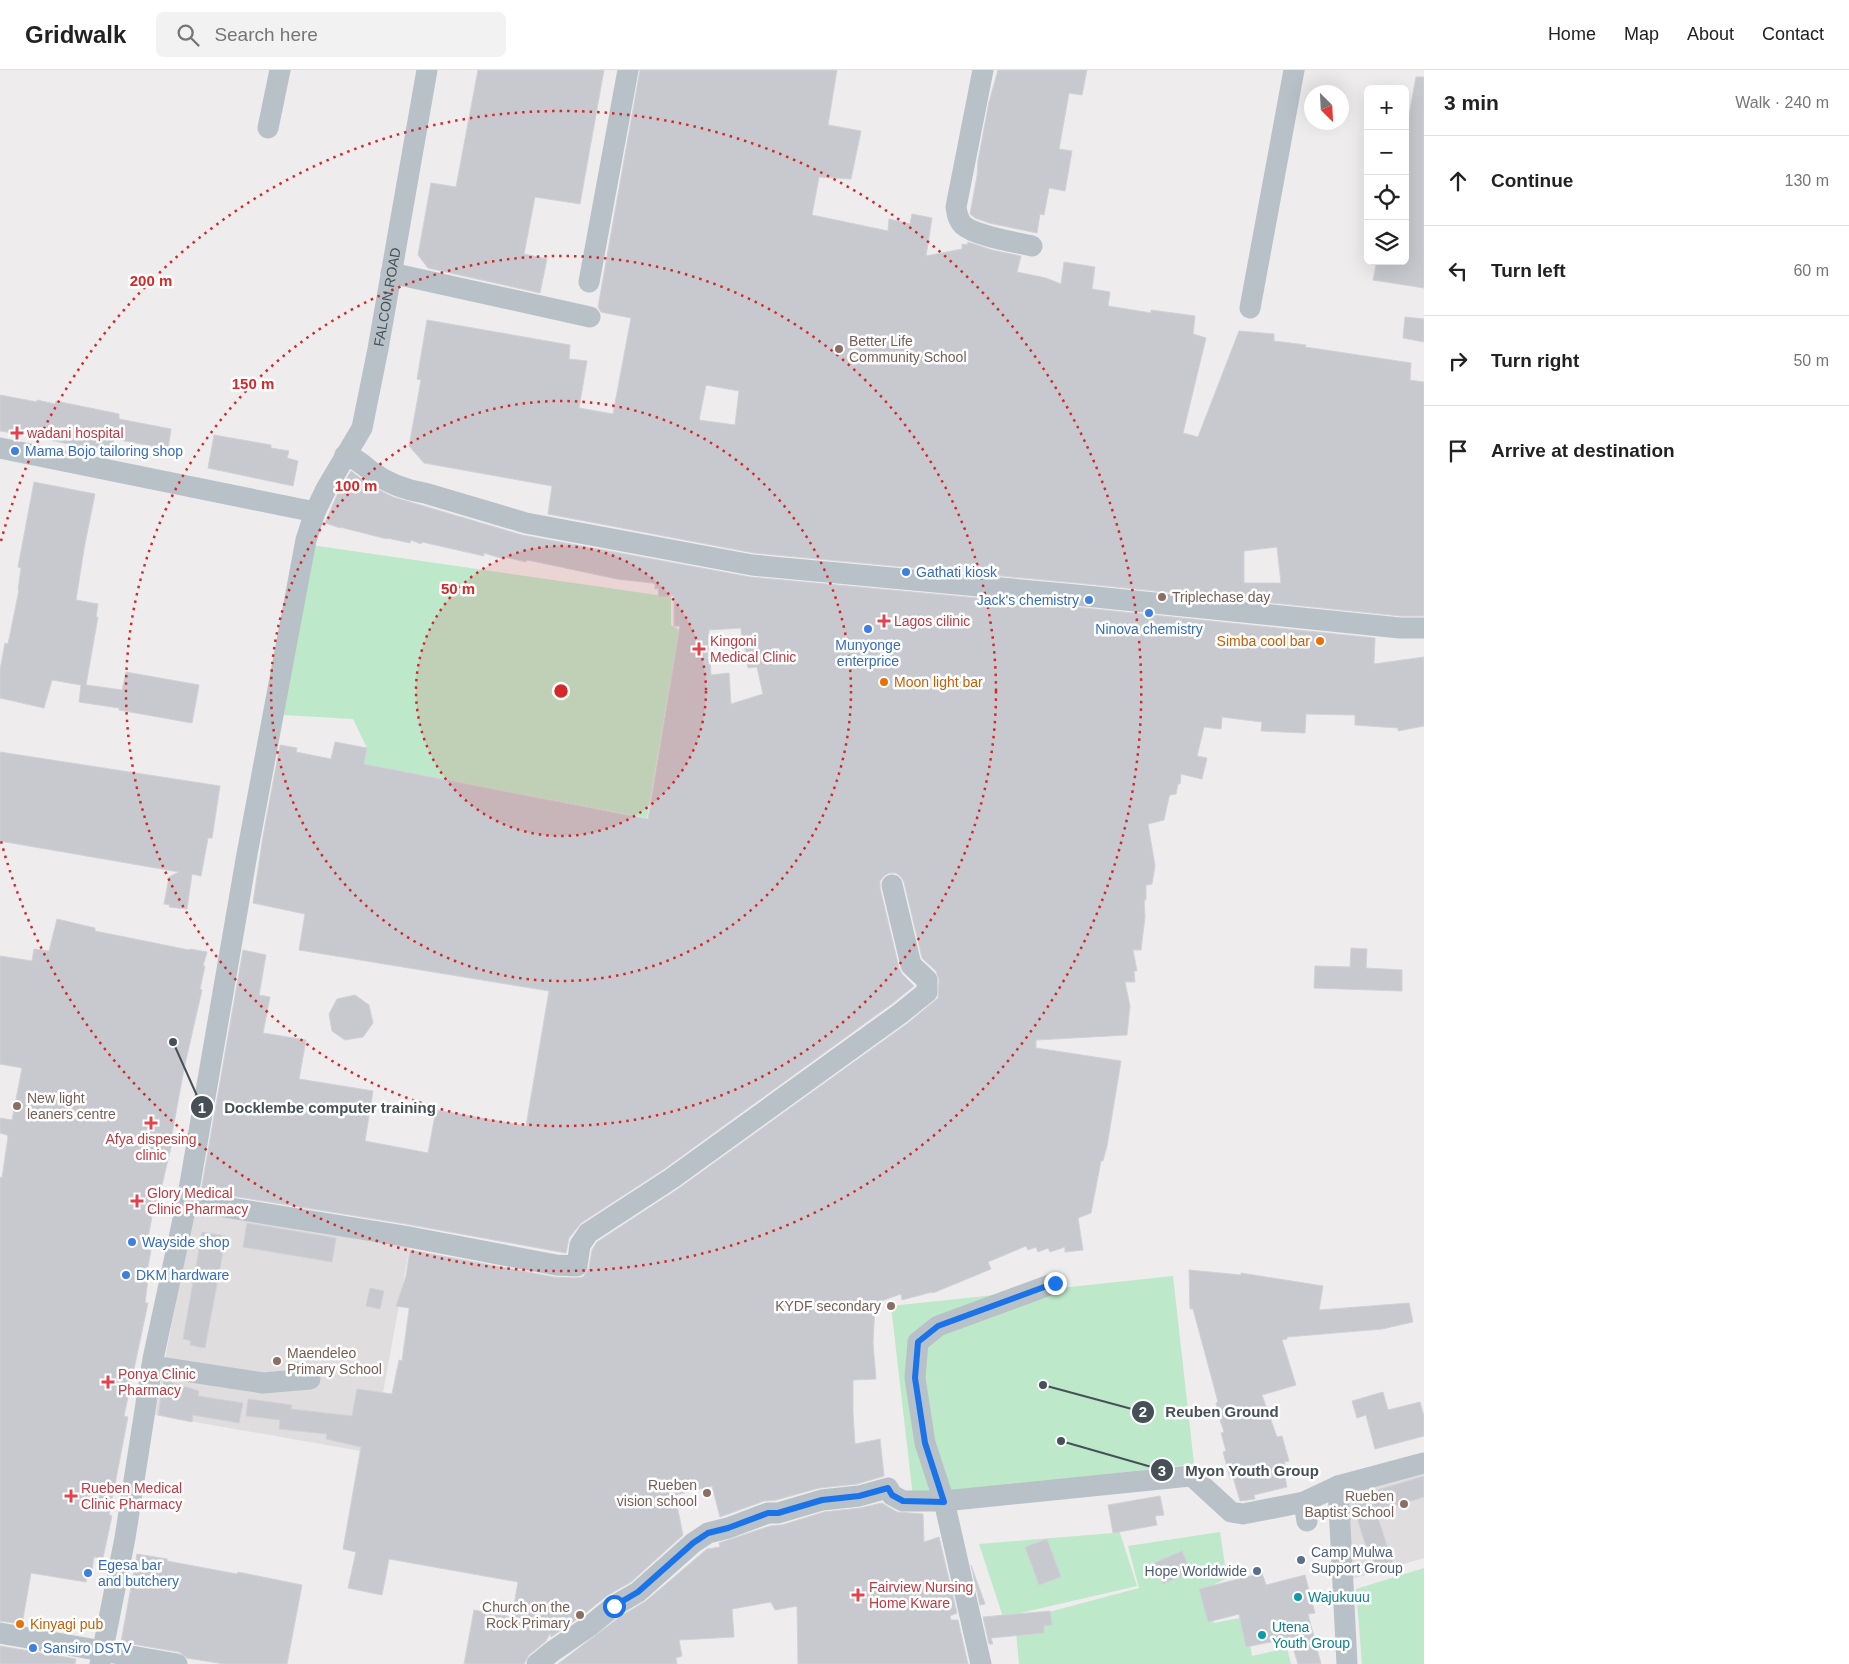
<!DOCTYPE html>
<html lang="en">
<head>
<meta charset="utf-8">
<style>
  :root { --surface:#fff; --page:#f2f2f2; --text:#222; --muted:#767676; --line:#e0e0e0 }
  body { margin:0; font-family:Helvetica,sans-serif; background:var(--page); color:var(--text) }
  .controls { position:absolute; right:15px; top:15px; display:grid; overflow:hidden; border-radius:8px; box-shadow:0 5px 20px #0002 }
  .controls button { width:45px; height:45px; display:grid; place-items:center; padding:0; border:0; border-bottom:1px solid var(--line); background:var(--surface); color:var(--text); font:25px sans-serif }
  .compass { position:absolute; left:1304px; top:15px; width:45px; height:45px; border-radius:50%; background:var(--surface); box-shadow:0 5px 20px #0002; rotate:156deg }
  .stop { position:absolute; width:15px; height:15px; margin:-11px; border:4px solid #1a73e8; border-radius:50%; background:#fff }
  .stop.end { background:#1a73e8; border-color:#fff; box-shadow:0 1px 5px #0008 }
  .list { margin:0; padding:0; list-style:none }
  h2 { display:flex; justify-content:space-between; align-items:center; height:65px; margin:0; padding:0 20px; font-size:21px }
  h2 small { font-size:16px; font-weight:400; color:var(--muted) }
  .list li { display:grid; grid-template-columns:32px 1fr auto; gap:15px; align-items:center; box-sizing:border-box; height:90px; padding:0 20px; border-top:1px solid var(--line) }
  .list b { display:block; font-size:19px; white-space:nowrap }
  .list em { font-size:16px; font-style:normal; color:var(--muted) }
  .icon { flex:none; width:28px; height:28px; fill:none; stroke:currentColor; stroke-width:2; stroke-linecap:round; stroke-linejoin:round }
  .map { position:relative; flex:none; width:1424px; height:1594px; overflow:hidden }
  header { display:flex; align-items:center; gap:30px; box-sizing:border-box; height:70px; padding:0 25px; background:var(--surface); border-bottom:1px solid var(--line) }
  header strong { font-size:24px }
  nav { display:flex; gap:28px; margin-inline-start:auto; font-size:18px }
  .search { width:350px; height:45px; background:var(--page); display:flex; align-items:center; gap:12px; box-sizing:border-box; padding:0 18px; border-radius:8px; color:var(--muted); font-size:19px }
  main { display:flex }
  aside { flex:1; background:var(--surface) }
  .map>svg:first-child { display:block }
  .education { fill:#dfdddd }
  .green { fill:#bde8ca }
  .building { fill:#c7c9ce; stroke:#d0d2d7; fill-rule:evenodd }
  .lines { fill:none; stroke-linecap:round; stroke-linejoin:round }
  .minor { stroke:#b8c1c7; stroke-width:21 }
  .route { stroke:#1a73e8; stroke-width:6 }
  .ring { fill:none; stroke:#d62828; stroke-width:2.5; stroke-dasharray:2.5 5 }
  .education-dot { fill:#8d6e63; stroke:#fff; stroke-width:2 }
  .health-dot { fill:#e0444e; stroke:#fff; stroke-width:2 }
  .shop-dot { fill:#3f7fe0; stroke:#fff; stroke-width:2 }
  .food-dot { fill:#e8710a; stroke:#fff; stroke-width:2 }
  .service-dot { fill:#5c6f8a; stroke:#fff; stroke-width:2 }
  .culture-dot { fill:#0f9aa8; stroke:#fff; stroke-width:2 }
  .labels { text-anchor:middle; stroke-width:5; stroke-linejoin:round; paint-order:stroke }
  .street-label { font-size:14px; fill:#465057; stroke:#fff }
  .education-label { font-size:14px; fill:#785e54; stroke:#fff; text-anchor:start }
  .health-label { font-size:14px; fill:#be3a42; stroke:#fff; text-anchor:start }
  .shop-label { font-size:14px; fill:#366cbe; stroke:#fff; text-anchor:start }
  .food-label { font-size:14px; fill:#c56008; stroke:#fff; text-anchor:start }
  .service-label { font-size:14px; fill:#4e5e75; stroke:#fff; text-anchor:start }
  .culture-label { font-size:14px; fill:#0d838f; stroke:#fff; text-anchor:start }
  .centre { fill:#d62828; stroke:#fff; stroke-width:2.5 }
  .ring-label { font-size:15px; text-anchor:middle; font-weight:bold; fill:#d62828; stroke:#fff; stroke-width:5; stroke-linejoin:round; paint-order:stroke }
  .leader { fill:none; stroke:#465057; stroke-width:2 }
  .callout-dot { fill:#465057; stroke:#fff; stroke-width:2 }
  .mark-label { font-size:15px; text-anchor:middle; font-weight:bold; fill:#fff }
  .callout-label { font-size:15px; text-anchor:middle; font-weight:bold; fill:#465057; stroke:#fff; stroke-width:5; stroke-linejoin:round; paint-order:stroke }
</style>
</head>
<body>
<header>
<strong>Gridwalk</strong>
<div class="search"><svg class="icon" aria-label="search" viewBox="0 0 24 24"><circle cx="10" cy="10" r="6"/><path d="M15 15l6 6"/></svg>Search here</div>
<nav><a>Home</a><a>Map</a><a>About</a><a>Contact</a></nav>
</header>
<main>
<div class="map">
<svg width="1424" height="1594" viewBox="0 0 1424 1594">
  <rect width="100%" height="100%" fill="#eeecec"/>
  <g class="education">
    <polygon points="193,1136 410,1175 372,1383 155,1345"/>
    <polygon points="1424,1402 1424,1488 1352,1509 1347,1424"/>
  </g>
  <g class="green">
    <polygon points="304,474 671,527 671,555 679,560 647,748 364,694 367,678 353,649 284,645"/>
    <polygon points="1173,1206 1194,1394 913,1427 891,1236"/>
    <polygon points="1119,1460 1137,1516 1003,1547 979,1474 1113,1463"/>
    <polygon points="1220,1462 1227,1508 1205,1519 1214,1553 1245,1547 1252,1586 1287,1578 1291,1594 1019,1594 1015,1551 1139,1518 1128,1476"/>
    <polygon points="1424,1498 1424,1594 1362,1594 1356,1519"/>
  </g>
  <g class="building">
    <polygon points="478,0 604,0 580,134 535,127 524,184 547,189 540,223 428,198 418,185 431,113 456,117"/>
    <path d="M640 0H837L828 55 861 61 851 109 819 107 812 145 888 161 889 149 910 154 912 144 932 148 926 186 962 179V174L967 175 968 172 992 180 1021 186 1017 202 1046 208 1061 214 1064 192 1095 197 1092 219 1110 222 1108 236 1151 243V240L1195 246 1193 264 1206 268 1183 363 1198 367 1239 261 1274 264V271L1306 275 1305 277 1411 293 1410 310 1424 312V546H1401L1077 513 754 483 548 444 552 416 424 393 409 376 421 310 417 309 427 250 570 275 569 289 587 291 579 338 613 344 631 248 601 242 598 237ZM706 315 739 321 735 355 699 350ZM1277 477 1281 513H1244V481Z"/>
    <polygon points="998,0 1087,0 1082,25 1069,23 1059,79 1072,81 1065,121 1049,118 1044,145 1040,144 1037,163 989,153 975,148 970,144 977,106 978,91 989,32"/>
    <polygon points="1416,7 1424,7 1424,218 1373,210 1377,191 1405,191 1405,67"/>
    <polygon points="1405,247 1424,249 1424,272 1403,268"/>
    <polygon points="0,325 37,332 37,330 55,334 56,331 119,344 119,349 171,359 168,379 114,369 112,381 98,378 98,381 29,365 0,361"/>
    <polygon points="214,365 271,375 271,378 289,381 287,388 298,391 293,416 208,398"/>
    <path d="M351 401 371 416 393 427 522 465 750 507 1075 537 1375 568 1374 594 1424 587V656L1398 661V658L1355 655V645L1306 644 1305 663 1261 661 1262 652 1222 647 1221 659 1204 657 1197 686 1207 688 1202 709 1181 704 1180 714H1178L1176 724 1170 725 1169 727 1164 750 1148 754 1155 796 1152 814 1146 815V830H1144L1145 847 1141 880H1133L1137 901H1134L1135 912H1125L1130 936 1127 965 1036 970V978L1121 991 1107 1076 1103 1091H1101L1091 1143 1078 1148 1083 1180 1065 1182V1177L1050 1182 1048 1178 1038 1182 1036 1177 1028 1180 1026 1176 988 1192 991 1199 933 1223 932 1222 902 1230 901 1224 875 1233 873 1273 876 1309 853 1310V1343L855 1374 880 1369 884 1406 857 1414 819 1418 776 1430 764 1431 720 1447 712 1416 675 1425 683 1465 631 1512 608 1525 583 1545 551 1567 550 1563 546 1571 529 1585 524 1594H464L474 1540 512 1547 518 1512 389 1489 382 1525 348 1518 356 1482 343 1479 361 1377 326 1369 327 1364 279 1359 280 1350 246 1346 248 1329 292 1335 291 1339 352 1346 357 1319 392 1324 399 1290 402 1291 409 1240V1238L396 1236 406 1206 410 1180 554 1207 576 1208 583 1207 589 1198 592 1180 597 1172 678 1119 908 953 938 928 939 910 936 901 922 888 904 812 901 807 896 803H889L884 806 880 811V818L899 898 902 904 914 916 893 933 664 1099 581 1153 569 1168 566 1183 406 1154 201 1121 243 880 266 885 259 925 270 927 263 963 306 970 299 1009 373 1021 365 1071 428 1083 436 1040 526 1056 549 921 299 880 305 844 253 833 263 766 280 675 297 678 296 682 331 689 335 672 367 678 364 694 648 749 680 556H674V526L659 527 658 518 655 519V514L652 513 617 509 537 492 527 490 526 492 505 487 504 489 484 483V486L422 472 421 474 411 470 410 473 387 468V469L340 457V458L325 453 337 425ZM741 558 742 572H744L748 598 757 597 763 624 731 634 729 603 711 605 710 589H708L709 560Z"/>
    <polygon points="34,412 95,424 84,479 76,530 98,534 96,547 98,547 86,615 122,620 126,602 199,615 192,653 119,640 119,638 79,632 81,615 52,610 44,638 0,628 0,600 5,573 8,574 19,520 18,520 21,498 18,497"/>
    <polygon points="0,682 220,716 212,768 208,768 201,806 192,804 187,839 169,837 170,835 164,834 169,807 179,802 0,771"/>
    <polygon points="57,849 95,858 95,861 189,880 190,879 207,882 203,896 205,896 200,919 202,920 184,999 172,1064 174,1064 156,1141 153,1141 146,1179 151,1180 146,1208 148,1209 145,1233 148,1233 124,1346 128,1347 109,1445 112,1446 103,1488 94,1487 92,1500 88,1499 86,1512 31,1503 22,1554 0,1551 0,1107 2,1108 8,1067 7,1065 0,1063 0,1048 12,1050 22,998 0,994 0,886 32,891 34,879 49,881"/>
    <polygon points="1351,878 1367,879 1366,898 1402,900 1402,921 1314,918 1315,896 1350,897"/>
    <polygon points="355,925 369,935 373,953 363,967 345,970 332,961 329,944 337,929"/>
    <polygon points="247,1153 336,1168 332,1192 243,1177"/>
    <polygon points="202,1162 226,1166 205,1278 190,1275 191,1271 183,1269"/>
    <polygon points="1189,1200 1241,1205 1241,1203 1323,1216 1319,1240 1409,1233 1413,1252 1382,1259 1287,1267 1287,1269 1282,1270 1296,1315 1262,1325 1277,1367 1282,1366 1289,1391 1284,1392 1289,1406 1285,1407 1287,1417 1254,1425 1255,1429 1240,1431 1233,1407 1230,1408 1223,1382 1226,1381 1221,1363 1224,1362 1219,1347 1216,1333 1218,1332 1206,1287 1193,1239 1190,1239"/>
    <polygon points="370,1218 384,1221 380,1239 366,1236"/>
    <polygon points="164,1310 199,1321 198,1326 243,1333 239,1353 193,1345 192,1352 158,1345"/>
    <polygon points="1383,1322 1388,1340 1420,1332 1424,1346 1424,1366 1375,1379 1366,1345 1357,1348 1352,1331"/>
    <polygon points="1424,1406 1424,1427 1376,1442 1393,1494 1378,1501 1369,1480 1367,1480 1351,1428"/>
    <polygon points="1160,1426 1164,1445 1155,1446 1157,1455 1113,1463 1108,1435"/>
    <polygon points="882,1433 897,1442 923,1444 924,1472 939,1467 957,1543 950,1546 951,1550 958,1550 968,1594 798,1594 797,1536 775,1540 771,1532 732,1539 734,1567 679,1570 682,1586 676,1588 677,1594 558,1594 621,1546 646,1531 707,1479 720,1477 719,1473 770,1456 782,1455 824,1442 860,1438"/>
    <polygon points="1047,1469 1061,1507 1039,1515 1025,1477"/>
    <polygon points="1182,1481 1191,1502 1163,1514 1154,1493"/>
    <polygon points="137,1484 167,1489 167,1491 237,1504 238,1502 302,1515 287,1594 224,1594 187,1588 179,1582 121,1572"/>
    <polygon points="971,1495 985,1534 980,1535"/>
    <polygon points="1262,1503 1266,1515 1305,1505 1315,1543 1308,1544 1321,1594 1298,1594 1290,1568 1246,1577 1239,1544 1208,1552 1199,1519"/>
    <polygon points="1050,1541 1052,1555 1044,1556 1044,1563 991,1568 993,1574 989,1574 983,1547"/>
    <polygon points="0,1576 76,1589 75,1594 0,1594"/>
  </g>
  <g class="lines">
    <g class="minor">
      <path d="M983 0 956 137C957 144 958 150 963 155 975 166 1015 172 1032 176"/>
      <polyline points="268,58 280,0"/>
      <polyline points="391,203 590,247"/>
      <polyline points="589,212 628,0"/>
      <polyline points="1250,238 1294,0"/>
      <polyline points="0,378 315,442"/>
      <path d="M345 385C356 388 362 394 371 401 387 413 406 420 425 423L526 453 752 495 1076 525 1400 558H1424"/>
      <polyline points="187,1131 404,1166 556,1195 577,1196 580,1175 588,1163 671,1109 901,943 927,922 927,910 911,895 892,815"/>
      <polyline points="152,1296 263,1313 310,1309"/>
      <polyline points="1338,1416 1347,1594"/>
      <polyline points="1304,1432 1307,1451"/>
      <polyline points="0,1563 177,1594"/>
      <path id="s1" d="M100 1594 125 1468 153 1289 187 1131 247 784 306 470 315 442 326 419 362 358 378 279 427 0"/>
      <polyline points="537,1594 553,1581 591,1555 614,1536 638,1522 693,1473 708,1463 728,1458 768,1443 778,1443 822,1430 859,1426 888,1418 892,1425 903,1431 944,1431 1190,1406 1194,1408 1231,1442 1243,1444 1304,1432 1338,1416 1424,1393"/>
      <polyline points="981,1594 944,1431 925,1373 915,1308 918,1272 938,1256 1055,1213"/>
    </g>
  </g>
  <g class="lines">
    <polyline class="route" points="614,1536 638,1522 693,1473 708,1463 728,1458 768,1443 778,1443 822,1430 859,1426 888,1418 892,1425 903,1431 944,1432 925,1373 915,1308 918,1272 938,1256 1055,1213"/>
  </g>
  <circle cx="561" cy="621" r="145" fill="#d62828" fill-opacity=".12"/>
  <g class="ring">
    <circle cx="561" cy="621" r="145"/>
    <circle cx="561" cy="621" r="290"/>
    <circle cx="561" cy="621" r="435"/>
    <path d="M1 471A580 580 0 1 1 1 771"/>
  </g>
  <g class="education-dot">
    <circle cx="839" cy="279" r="5"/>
    <circle cx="1162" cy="527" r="5"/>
    <circle cx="17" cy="1036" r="5"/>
    <circle cx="891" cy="1236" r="5"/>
    <circle cx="277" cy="1291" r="5"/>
    <circle cx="707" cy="1423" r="5"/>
    <circle cx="1404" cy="1434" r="5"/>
    <circle cx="580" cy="1545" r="5"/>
  </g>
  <g class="health-dot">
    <path d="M14.5 355.5h5v5h5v5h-5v5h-5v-5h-5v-5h5z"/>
    <path d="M881.5 543.5h5v5h5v5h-5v5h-5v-5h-5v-5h5z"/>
    <path d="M696.5 571.5h5v5h5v5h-5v5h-5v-5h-5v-5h5z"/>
    <path d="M148.5 1045.5h5v5h5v5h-5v5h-5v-5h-5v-5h5z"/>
    <path d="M134.5 1123.5h5v5h5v5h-5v5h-5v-5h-5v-5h5z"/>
    <path d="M105.5 1304.5h5v5h5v5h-5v5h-5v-5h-5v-5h5z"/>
    <path d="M68.5 1418.5h5v5h5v5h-5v5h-5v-5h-5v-5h5z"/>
    <path d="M855.5 1517.5h5v5h5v5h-5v5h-5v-5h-5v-5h5z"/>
  </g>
  <g class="shop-dot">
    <circle cx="15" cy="381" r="5"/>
    <circle cx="906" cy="502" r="5"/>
    <circle cx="1089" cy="530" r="5"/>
    <circle cx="1149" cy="543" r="5"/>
    <circle cx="868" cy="559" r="5"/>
    <circle cx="132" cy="1172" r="5"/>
    <circle cx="126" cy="1205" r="5"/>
    <circle cx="88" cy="1503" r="5"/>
    <circle cx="33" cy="1578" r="5"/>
  </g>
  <g class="food-dot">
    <circle cx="1320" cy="571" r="5"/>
    <circle cx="884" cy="612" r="5"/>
    <circle cx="20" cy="1554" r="5"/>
  </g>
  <g class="service-dot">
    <circle cx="1301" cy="1490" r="5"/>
    <circle cx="1257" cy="1501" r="5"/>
  </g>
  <g class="culture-dot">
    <circle cx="1298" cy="1527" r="5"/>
    <circle cx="1262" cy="1565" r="5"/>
  </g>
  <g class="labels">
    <g class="street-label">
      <text dy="5" stroke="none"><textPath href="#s1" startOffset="1402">FALCON ROAD</textPath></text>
    </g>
    <g class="education-label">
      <text x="849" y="276">Better Life<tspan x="849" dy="16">Community School</tspan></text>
      <text x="1172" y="532">Triplechase day</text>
      <text x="27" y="1033">New light<tspan x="27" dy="16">leaners centre</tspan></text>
      <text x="881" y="1241" text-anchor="end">KYDF secondary</text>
      <text x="287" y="1288">Maendeleo<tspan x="287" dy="16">Primary School</tspan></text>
      <text x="697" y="1420" text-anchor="end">Rueben<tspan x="697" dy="16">vision school</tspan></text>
      <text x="1394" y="1431" text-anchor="end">Rueben<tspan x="1394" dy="16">Baptist School</tspan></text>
      <text x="570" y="1542" text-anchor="end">Church on the<tspan x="570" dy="16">Rock Primary</tspan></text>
    </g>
    <g class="health-label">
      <text x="27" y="368">wadani hospital</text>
      <text x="894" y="556">Lagos cilinic</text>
      <text x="710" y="576">Kingoni<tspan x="710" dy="16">Medical Clinic</tspan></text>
      <text x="151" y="1074" text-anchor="middle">Afya dispesing<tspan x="151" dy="16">clinic</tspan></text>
      <text x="147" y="1128">Glory Medical<tspan x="147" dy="16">Clinic Pharmacy</tspan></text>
      <text x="118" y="1309">Ponya Clinic<tspan x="118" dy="16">Pharmacy</tspan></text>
      <text x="81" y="1423">Rueben Medical<tspan x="81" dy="16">Clinic Pharmacy</tspan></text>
      <text x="869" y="1522">Fairview Nursing<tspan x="869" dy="16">Home Kware</tspan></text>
    </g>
    <g class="shop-label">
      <text x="25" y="386">Mama Bojo tailoring shop</text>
      <text x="916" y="507">Gathati kiosk</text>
      <text x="1079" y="535" text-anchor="end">Jack's chemistry</text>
      <text x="1149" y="564" text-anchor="middle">Ninova chemistry</text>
      <text x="868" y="580" text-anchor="middle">Munyonge<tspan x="868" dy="16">enterprice</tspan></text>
      <text x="142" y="1177">Wayside shop</text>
      <text x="136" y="1210">DKM hardware</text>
      <text x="98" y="1500">Egesa bar<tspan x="98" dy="16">and butchery</tspan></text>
      <text x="43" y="1583">Sansiro DSTV</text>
    </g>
    <g class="food-label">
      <text x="1310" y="576" text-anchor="end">Simba cool bar</text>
      <text x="894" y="617">Moon light bar</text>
      <text x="30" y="1559">Kinyagi pub</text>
    </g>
    <g class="service-label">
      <text x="1311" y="1487">Camp Mulwa<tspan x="1311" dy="16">Support Group</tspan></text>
      <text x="1247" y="1506" text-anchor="end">Hope Worldwide</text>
    </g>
    <g class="culture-label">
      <text x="1308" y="1532">Wajukuuu</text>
      <text x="1272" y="1562">Utena<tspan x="1272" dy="16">Youth Group</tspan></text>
    </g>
  </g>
  <circle cx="561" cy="621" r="8" class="centre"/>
  <g class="ring-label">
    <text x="151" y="216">200 m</text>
    <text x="253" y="319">150 m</text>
    <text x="356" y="421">100 m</text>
    <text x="458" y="524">50 m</text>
  </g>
  <path class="leader" d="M173 972L202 1037M1043 1315L1143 1342M1061 1371L1162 1400"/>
  <g class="callout-dot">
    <circle cx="173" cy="972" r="5"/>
    <circle cx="1043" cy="1315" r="5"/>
    <circle cx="1061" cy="1371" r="5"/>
    <circle cx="202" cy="1037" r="12"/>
    <circle cx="1143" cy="1342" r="12"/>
    <circle cx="1162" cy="1400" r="12"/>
  </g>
  <g class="mark-label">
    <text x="202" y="1043">1</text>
    <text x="1143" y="1347">2</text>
    <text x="1162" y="1406">3</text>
  </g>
  <g class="callout-label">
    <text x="330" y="1043">Docklembe computer training</text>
    <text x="1222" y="1347">Reuben Ground</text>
    <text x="1252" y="1406">Myon Youth Group</text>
  </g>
</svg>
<div class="controls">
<button>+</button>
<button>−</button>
<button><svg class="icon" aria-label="locate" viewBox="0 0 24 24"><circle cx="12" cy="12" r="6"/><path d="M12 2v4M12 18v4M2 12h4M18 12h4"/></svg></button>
<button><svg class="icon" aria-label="layers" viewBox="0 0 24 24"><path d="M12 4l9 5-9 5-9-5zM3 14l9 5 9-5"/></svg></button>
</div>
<svg class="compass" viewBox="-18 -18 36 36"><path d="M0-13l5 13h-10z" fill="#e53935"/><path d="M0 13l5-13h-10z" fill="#767676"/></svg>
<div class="stop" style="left:614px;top:1536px"></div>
<div class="stop end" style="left:1055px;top:1213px"></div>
</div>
<aside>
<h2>3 min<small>Walk · 240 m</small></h2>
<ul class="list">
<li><svg class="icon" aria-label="ahead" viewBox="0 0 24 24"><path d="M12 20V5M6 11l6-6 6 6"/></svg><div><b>Continue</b></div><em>130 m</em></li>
<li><svg class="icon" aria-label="left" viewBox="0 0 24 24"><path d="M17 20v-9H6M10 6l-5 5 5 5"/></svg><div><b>Turn left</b></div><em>60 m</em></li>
<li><svg class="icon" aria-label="right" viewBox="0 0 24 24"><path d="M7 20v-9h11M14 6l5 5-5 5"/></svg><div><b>Turn right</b></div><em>50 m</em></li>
<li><svg class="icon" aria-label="arrive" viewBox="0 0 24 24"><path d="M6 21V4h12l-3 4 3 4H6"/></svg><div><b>Arrive at destination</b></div></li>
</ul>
</aside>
</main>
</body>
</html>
